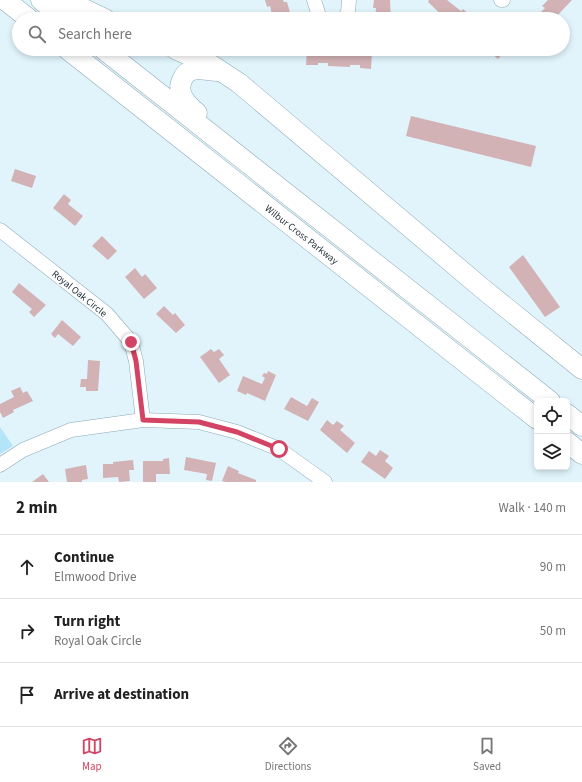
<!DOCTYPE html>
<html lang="en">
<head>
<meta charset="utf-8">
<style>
  :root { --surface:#fff; --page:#f6f6f6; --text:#222; --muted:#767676; --line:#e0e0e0; --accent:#d34464 }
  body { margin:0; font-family:"Source Sans 3",sans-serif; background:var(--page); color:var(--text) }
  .controls { position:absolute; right:12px; bottom:12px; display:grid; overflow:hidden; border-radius:6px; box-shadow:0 2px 6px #0003 }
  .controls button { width:36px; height:36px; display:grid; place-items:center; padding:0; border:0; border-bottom:1px solid var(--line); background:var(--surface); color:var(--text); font:20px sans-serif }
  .stop { position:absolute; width:12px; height:12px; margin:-9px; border:3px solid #d34464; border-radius:50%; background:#fff }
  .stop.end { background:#d34464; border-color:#fff; box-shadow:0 1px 4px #0008 }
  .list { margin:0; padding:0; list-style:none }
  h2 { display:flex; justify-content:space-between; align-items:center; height:52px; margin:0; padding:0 16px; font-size:17px }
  h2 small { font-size:13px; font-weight:400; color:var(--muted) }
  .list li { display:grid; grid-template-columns:26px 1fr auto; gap:12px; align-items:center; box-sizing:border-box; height:64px; padding:0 16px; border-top:1px solid var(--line) }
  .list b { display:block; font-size:15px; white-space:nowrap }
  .list p { margin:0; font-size:13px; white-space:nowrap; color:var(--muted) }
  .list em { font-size:13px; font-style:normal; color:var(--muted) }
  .icon { flex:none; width:22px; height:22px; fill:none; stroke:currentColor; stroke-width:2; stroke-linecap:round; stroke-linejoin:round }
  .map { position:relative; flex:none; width:582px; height:482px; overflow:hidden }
  .search { position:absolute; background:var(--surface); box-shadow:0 2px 6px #0003; left:12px; right:12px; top:12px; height:44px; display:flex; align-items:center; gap:10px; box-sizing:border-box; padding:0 14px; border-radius:22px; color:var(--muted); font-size:15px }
  .sheet { height:244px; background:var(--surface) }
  nav { display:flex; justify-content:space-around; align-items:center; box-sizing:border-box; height:56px; border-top:1px solid var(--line); background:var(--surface); font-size:11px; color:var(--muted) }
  nav a { display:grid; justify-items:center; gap:2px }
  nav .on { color:var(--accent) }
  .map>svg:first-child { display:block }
  .green { fill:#b3e4f8 }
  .building { fill:#d3b2b5 }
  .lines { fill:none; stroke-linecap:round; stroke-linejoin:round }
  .minor-casing { stroke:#8baab7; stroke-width:15 }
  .highway-casing { stroke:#8baab7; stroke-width:21 }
  .minor { stroke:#fff; stroke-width:14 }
  .highway { stroke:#fff; stroke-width:20 }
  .route { stroke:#d34464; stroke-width:5 }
  .labels { text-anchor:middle; stroke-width:3; stroke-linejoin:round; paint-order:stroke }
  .street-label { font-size:10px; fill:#29363b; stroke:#fff }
</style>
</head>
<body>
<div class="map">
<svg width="582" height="482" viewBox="0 0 582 482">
  <rect width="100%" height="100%" fill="#e1f4fc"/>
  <polygon class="green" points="0,427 13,446 0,454"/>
  <g class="building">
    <polygon points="265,0 283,0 284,2 287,2 292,19 275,19 275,17 273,18 270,6 267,7"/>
    <polygon points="374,0 390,0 391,19 375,19 376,8 373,8"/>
    <polygon points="429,0 447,0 461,11 463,9 471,16 474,13 481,19 446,19 428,2"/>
    <polygon points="548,0 572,0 555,18 556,19 538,19 539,18 537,16 545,8 542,6"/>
    <polygon points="307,49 329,49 329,50 350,51 350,49 361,50 361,52 372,53 371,69 360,68 360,65 350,65 350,67 328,66 328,63 318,63 318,65 306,65"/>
    <polygon points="486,49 506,49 498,59"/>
    <polygon points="411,116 536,146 531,167 406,136"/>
    <polygon points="15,169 36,176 32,188 11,181"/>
    <polygon points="64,194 71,200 68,204 83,216 75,226 53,208"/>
    <polygon points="102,236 117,251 108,260 92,246"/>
    <polygon points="523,255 560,307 545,317 509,267"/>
    <polygon points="135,268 142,277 145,274 157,288 144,299 125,277"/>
    <polygon points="19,283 46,305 34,317 29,312 32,309 12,292"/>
    <polygon points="164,306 173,315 175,313 185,325 176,333 156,314"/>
    <polygon points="62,320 81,337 73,346 58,334 55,338 51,334"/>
    <polygon points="211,349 214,352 219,349 224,355 219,359 230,375 219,383 200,357"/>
    <polygon points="88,360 100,361 98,391 86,391 86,387 80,387 81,379 87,379"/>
    <polygon points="268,371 276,375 265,401 247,393 246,395 237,391 243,376 262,384 265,378 262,376 264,373 267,374"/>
    <polygon points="20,387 23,393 27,391 33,401 13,410 14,412 3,418 0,412 0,404 14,397 11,391"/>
    <polygon points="291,397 307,406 312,398 319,402 308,421 284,409"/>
    <polygon points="327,420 333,425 337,421 344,426 340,430 355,443 347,453 320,430"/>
    <polygon points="380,450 389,456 385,461 393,468 385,479 361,462 369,451 376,456"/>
    <polygon points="186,457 216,463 212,481 206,480 207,474 184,470"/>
    <polygon points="169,458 170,474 156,474 156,482 143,482 143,461 163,461 163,459"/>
    <polygon points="133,460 134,470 129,470 130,481 119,482 118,477 103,478 103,464 113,464 113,462"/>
    <polygon points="86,465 88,479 82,480 82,482 67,482 65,469"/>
    <polygon points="228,466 239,471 238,473 256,480 256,482 226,482 222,481"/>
    <polygon points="43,474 49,482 32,482"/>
  </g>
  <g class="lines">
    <defs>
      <g id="minor">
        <polyline points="314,0 320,19"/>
        <polyline points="501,0 503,0"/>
        <polyline points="344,19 348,12 349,0"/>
        <polyline points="0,230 107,314 131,342 136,361 143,420"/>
        <polyline points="0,465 23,450 71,430 143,420 199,422 237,432 279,449 325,482"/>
      </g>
      <g id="highway">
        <polyline points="5,0 29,19"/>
        <polyline points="41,0 65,19"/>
        <polyline points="65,0 105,19"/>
        <polyline points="67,49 537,419"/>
        <polyline points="103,49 550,401"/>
        <polyline points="175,49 210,64 239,83 483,289 582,369"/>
        <path d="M197 113C186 104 175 92 183 78 185 74 188 71 193 70 200 68 210 71 218 71"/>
        <polyline points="567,414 582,426"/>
        <polyline points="567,442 582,454"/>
      </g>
    </defs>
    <use href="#minor" class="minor-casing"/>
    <use href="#highway" class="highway-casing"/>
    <use href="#minor" class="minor"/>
    <use href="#highway" class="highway"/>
  </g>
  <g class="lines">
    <polyline class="route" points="131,342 136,361 143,420 199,422 237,432 279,449"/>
  </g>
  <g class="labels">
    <g class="street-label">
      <text transform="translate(302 234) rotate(38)" y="4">Wilbur Cross Parkway</text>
      <text transform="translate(80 293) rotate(39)" y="4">Royal Oak Circle</text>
    </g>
  </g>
</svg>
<div class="controls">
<button><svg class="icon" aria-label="locate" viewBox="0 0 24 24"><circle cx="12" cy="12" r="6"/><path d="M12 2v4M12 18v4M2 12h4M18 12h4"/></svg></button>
<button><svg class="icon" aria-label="layers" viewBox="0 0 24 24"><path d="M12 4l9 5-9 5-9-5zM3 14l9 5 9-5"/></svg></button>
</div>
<div class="stop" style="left:279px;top:449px"></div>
<div class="stop end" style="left:131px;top:342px"></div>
<div class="search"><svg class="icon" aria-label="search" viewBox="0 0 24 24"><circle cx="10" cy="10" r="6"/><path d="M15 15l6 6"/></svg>Search here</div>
</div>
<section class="sheet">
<h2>2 min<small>Walk · 140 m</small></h2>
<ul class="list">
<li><svg class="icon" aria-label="ahead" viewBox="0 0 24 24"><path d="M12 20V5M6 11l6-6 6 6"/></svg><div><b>Continue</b><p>Elmwood Drive</p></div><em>90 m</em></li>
<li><svg class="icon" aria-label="right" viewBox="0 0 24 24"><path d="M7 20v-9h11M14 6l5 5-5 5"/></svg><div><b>Turn right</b><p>Royal Oak Circle</p></div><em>50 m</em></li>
<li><svg class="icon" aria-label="arrive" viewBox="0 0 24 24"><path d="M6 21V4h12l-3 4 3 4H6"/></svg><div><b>Arrive at destination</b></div></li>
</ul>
</section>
<nav>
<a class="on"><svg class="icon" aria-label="map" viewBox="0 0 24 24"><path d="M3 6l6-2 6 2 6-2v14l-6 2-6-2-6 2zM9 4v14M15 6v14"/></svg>Map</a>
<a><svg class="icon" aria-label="directions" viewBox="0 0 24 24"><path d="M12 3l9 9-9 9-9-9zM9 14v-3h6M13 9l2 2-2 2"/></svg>Directions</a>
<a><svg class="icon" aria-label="saved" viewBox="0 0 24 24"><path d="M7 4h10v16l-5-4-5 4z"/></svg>Saved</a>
</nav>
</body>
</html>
